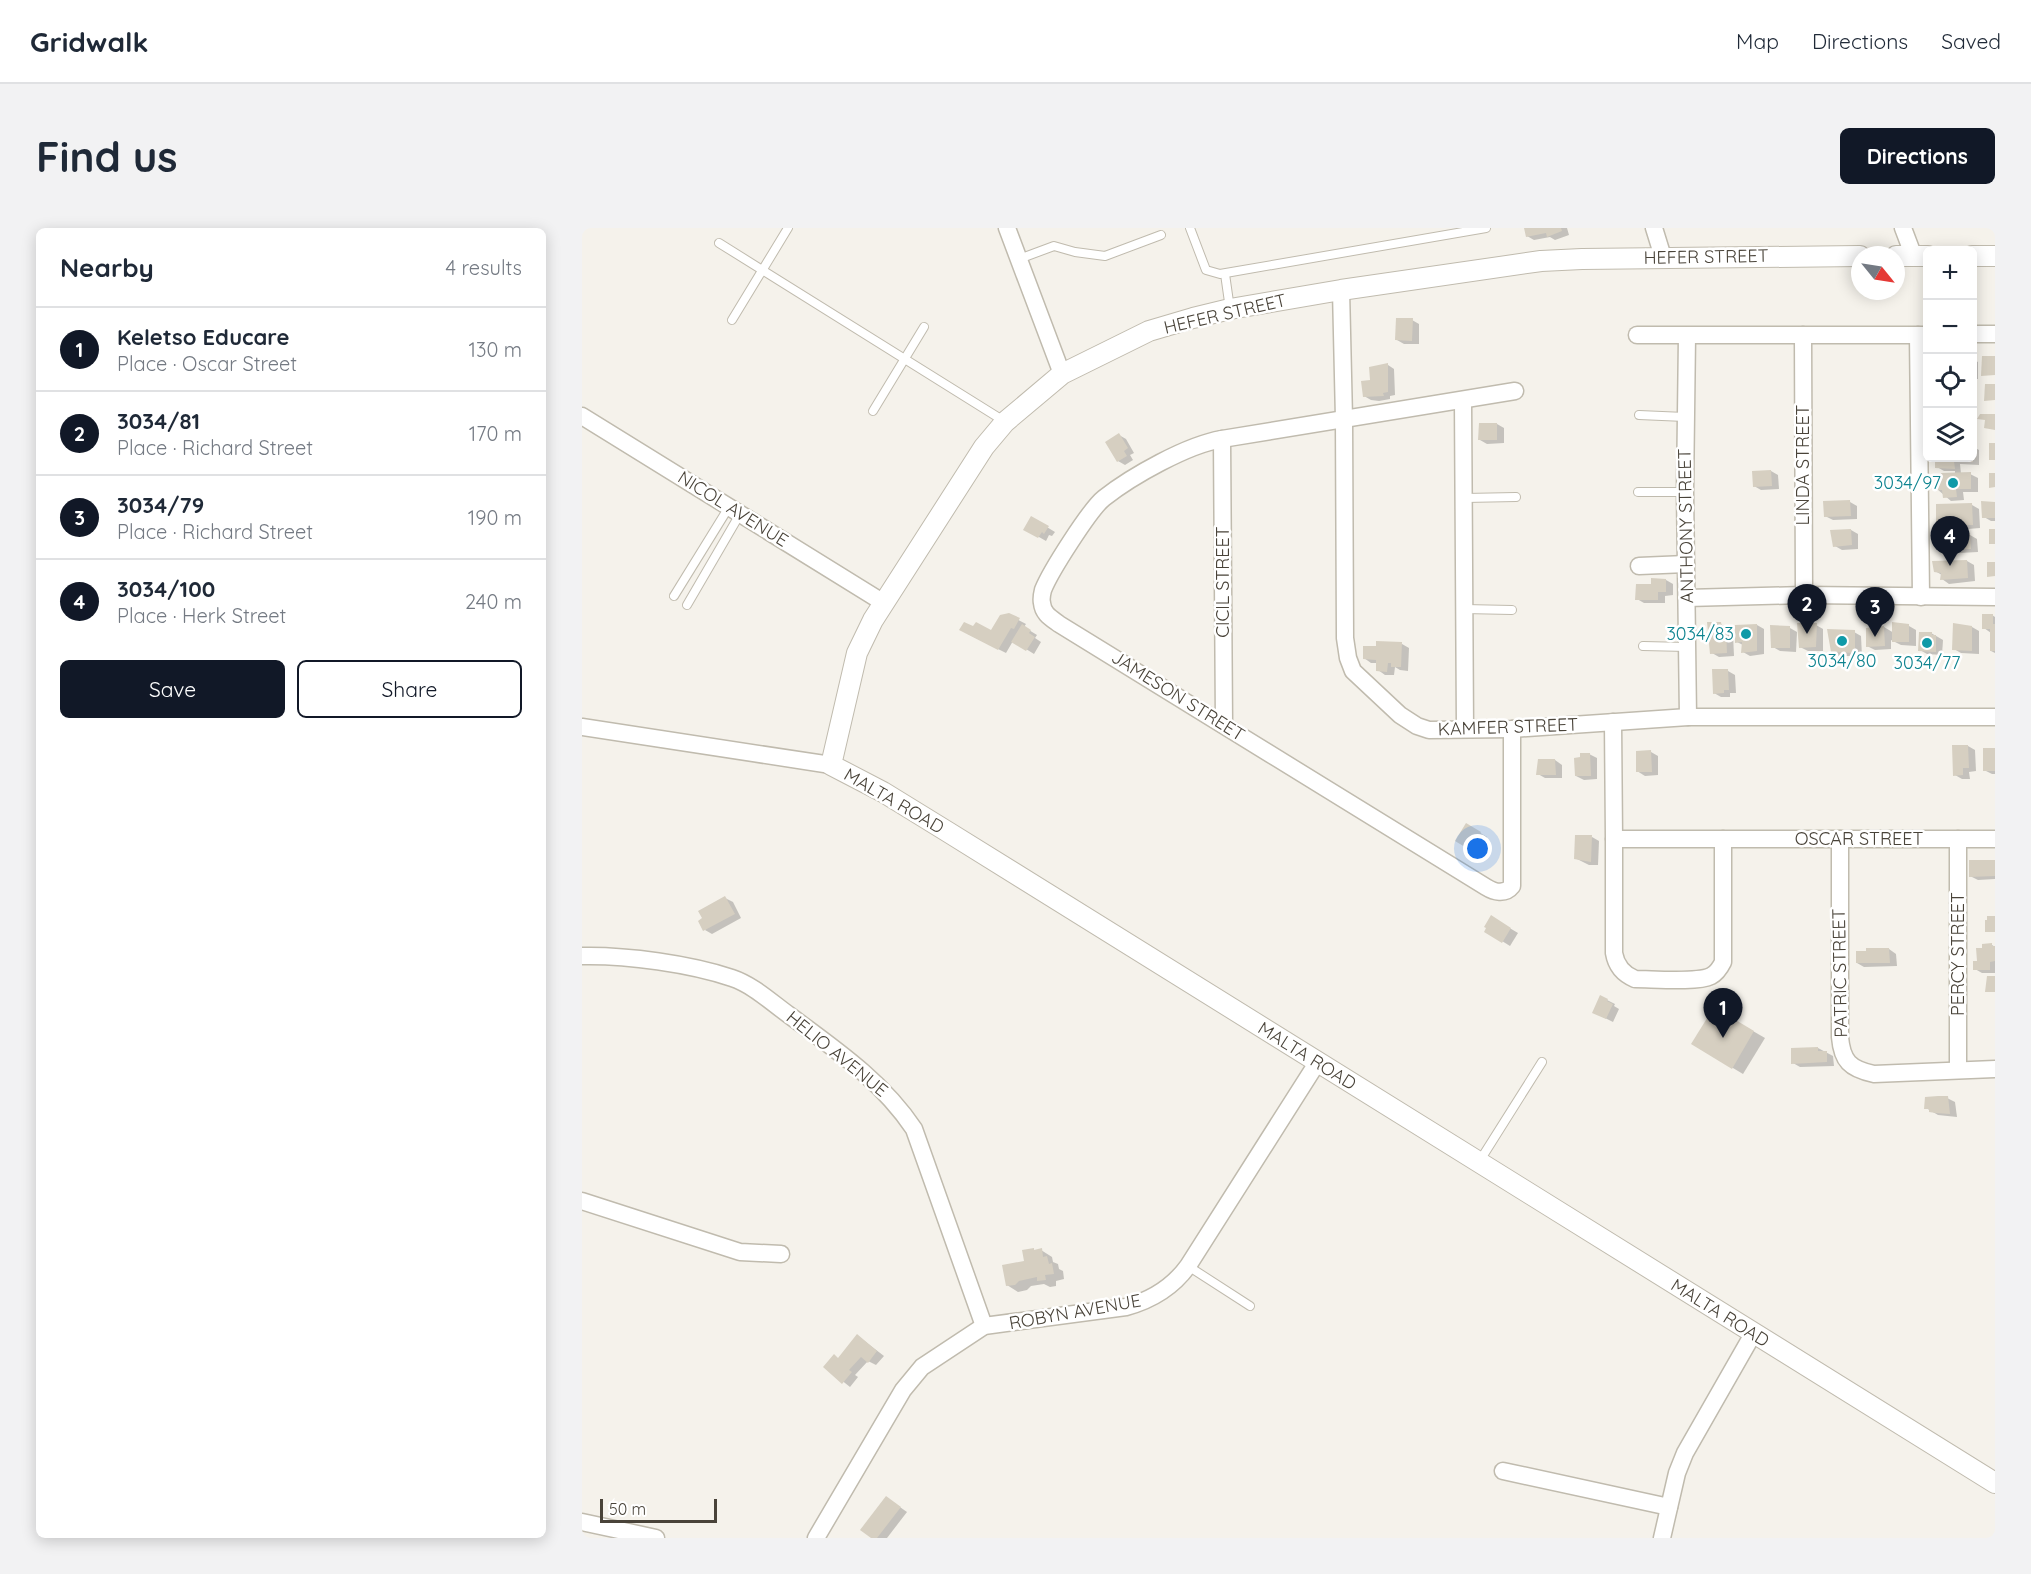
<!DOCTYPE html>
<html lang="en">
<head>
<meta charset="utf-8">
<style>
  :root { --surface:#fff; --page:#f2f2f3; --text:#1f2937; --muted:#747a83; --line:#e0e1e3; --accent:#111827 }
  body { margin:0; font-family:Quicksand,sans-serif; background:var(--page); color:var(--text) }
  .controls { position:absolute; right:18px; top:18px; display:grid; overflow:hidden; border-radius:9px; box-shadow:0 3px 15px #0003 }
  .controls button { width:54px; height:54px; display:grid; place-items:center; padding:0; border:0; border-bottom:2px solid var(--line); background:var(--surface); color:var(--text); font:30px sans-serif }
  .compass { position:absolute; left:1269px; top:18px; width:54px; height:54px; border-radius:50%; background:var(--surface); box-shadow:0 3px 15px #0003; rotate:120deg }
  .scale { position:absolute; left:18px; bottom:15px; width:117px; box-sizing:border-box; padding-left:6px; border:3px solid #494339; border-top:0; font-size:16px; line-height:21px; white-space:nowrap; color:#494339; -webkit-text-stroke:4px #fff; paint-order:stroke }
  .you { position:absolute; left:896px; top:621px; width:21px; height:21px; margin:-15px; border:4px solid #fff; border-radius:50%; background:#1a73e8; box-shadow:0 0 0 9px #1a73e833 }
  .badge { display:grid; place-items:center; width:39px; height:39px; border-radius:50%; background:var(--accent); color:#fff; font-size:20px; font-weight:700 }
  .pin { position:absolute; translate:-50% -50px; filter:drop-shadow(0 2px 3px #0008) }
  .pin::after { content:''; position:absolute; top:32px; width:21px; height:18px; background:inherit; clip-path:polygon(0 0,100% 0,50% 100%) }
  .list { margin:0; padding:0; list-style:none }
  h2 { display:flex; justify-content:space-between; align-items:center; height:78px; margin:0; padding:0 24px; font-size:26px }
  h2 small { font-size:20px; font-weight:400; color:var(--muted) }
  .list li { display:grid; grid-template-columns:39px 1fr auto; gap:18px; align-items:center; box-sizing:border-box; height:84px; padding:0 24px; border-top:2px solid var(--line) }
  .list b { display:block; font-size:22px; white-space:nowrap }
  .list p { margin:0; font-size:20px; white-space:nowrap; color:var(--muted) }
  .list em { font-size:20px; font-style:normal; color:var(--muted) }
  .actions { display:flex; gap:12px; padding:18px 24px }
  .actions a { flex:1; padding:14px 0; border:2px solid var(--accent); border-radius:9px; text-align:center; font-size:21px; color:var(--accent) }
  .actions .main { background:var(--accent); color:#fff }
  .icon { flex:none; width:33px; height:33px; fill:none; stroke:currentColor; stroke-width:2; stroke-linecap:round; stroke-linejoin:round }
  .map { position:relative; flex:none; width:1413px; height:1310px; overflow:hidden; border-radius:9px }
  header { display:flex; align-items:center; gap:36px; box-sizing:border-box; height:84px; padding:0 30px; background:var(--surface); border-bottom:2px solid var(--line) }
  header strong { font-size:28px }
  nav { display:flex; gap:33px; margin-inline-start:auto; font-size:21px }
  .intro { display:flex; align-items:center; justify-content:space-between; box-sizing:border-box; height:144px; padding:0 36px }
  h1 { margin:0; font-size:42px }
  .button { padding:15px 27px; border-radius:9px; background:var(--accent); color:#fff; font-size:21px; font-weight:700 }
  main { display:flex; gap:36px; padding:0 36px }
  aside { flex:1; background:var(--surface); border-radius:9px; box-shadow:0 3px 15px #0003 }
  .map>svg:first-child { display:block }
  .shadow { fill:#0003 }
  .building { fill:#d6cfc1 }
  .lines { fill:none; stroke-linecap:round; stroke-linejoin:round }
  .service-casing { stroke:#c0bbae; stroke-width:10 }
  .minor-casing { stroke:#c0bbae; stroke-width:19 }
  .tertiary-casing { stroke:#c0bbae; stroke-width:22 }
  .service { stroke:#fff; stroke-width:8 }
  .minor { stroke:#fff; stroke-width:16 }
  .tertiary { stroke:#fff; stroke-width:20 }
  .culture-dot { fill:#0f9aa8; stroke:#fff; stroke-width:2 }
  .labels { text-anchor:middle; stroke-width:5; stroke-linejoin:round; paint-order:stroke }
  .street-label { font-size:18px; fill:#494339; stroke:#fff }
  .culture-label { font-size:18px; fill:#0d838f; stroke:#fff; text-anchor:end }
</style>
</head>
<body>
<header>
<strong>Gridwalk</strong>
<nav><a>Map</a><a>Directions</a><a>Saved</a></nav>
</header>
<div class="intro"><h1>Find us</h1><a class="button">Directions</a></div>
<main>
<aside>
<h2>Nearby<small>4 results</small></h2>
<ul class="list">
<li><span class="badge">1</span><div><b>Keletso Educare</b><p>Place · Oscar Street</p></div><em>130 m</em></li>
<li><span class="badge">2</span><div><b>3034/81</b><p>Place · Richard Street</p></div><em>170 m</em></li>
<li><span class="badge">3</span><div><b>3034/79</b><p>Place · Richard Street</p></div><em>190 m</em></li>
<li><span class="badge">4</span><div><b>3034/100</b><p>Place · Herk Street</p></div><em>240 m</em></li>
</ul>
<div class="actions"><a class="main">Save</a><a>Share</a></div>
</aside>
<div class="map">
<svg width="1413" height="1310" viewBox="0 0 1413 1310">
  <rect width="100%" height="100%" fill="#f5f2eb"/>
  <g class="shadow">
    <polygon points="944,0 985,0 987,7 973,12 968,9 952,12 945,8"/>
    <polygon points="830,92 837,96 837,116 822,116 815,112"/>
    <polygon points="1390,131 1396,134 1396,151 1390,151"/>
    <polygon points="806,137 812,141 813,167 808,168 808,171 797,173 789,172 782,168 790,153"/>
    <polygon points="1390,162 1392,163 1391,180 1390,180"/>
    <polygon points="915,196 922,200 922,215 905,216 898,212"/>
    <polygon points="537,207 544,211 552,225 548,227 551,232 543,237 536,233"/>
    <polygon points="1390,218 1397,222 1397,237 1378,236 1379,246 1388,246 1396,250 1396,264 1381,264 1382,272 1369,273 1355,261 1373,246 1373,243 1362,243 1355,239 1355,230 1390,230"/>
    <polygon points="1189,243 1196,247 1197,261 1179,262 1172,258 1172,244"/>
    <polygon points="1268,274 1275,278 1275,291 1251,292 1243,288"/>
    <polygon points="1413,276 1413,293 1409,293 1402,289"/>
    <polygon points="1390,277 1397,281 1398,300 1386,301 1378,296 1376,290 1375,301 1363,301 1356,297"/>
    <polygon points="450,290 473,304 470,308 467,307 464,313 443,301"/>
    <polygon points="1269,302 1276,306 1276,321 1260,322 1253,318"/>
    <polygon points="1388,307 1395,311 1396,324 1377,325 1370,321 1369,315 1362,311"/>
    <polygon points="1385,333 1392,337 1393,353 1367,356 1360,351 1360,347 1353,343"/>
    <polygon points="1070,352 1084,352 1091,356 1091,367 1083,368 1083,375 1062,375 1055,371 1070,358"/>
    <polygon points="427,387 444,396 442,399 455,407 453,410 459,414 452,426 431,413 424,425 386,406 410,404"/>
    <polygon points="1410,387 1413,389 1413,425 1409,423 1409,405 1402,400"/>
    <polygon points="1139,396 1151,406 1152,428 1137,429 1130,425"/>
    <polygon points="1312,396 1327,398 1334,402 1334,418 1319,417 1309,412 1309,421 1293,422 1285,418 1302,399 1312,405"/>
    <polygon points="1175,397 1182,401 1182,426 1168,428 1161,424 1161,417 1155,414 1154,399"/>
    <polygon points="1234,397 1241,401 1241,423 1226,423 1218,419"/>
    <polygon points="1390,399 1397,403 1397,426 1379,425 1372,421"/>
    <polygon points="1208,400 1215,404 1214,424 1198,423 1191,419"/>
    <polygon points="1272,404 1279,408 1280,428 1257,428 1250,423"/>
    <polygon points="1349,405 1361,412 1360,427 1345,426 1338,422"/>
    <polygon points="820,416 827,420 826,443 818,442 813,439 812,447 803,447 796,442 796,435 789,435 782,430"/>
    <polygon points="1146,443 1153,447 1154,465 1148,465 1148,469 1139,469 1132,465"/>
    <polygon points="1386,518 1393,522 1394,543 1387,544 1388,551 1380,551 1373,547"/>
    <polygon points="1413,521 1413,546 1410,546 1402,542"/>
    <polygon points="1069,524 1076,528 1076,547 1063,548 1055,543"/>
    <polygon points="1007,526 1015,530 1015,551 1002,552 994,548"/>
    <polygon points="973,532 980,537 980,550 963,550 956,546"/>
    <polygon points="885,597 905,609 895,625 875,613"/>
    <polygon points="1010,609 1017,613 1016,637 1007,637 993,630"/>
    <polygon points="1413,634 1413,651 1396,652 1388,648"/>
    <polygon points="143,670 151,674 159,690 130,706 123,702"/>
    <polygon points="909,689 936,705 928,718 904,703"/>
    <polygon points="1410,717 1413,719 1413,745 1400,745 1393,741 1401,721"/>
    <polygon points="1307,721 1314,726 1315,738 1282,739 1275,735"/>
    <polygon points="1019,769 1033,776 1032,778 1037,781 1031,794 1019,788"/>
    <polygon points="1133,781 1183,810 1161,846 1111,816"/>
    <polygon points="1236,820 1251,828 1252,838 1218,839 1211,835"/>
    <polygon points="1365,870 1373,874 1375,889 1356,887 1344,880"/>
    <polygon points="459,1022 470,1029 471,1034 476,1036 477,1041 481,1043 482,1051 474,1053 474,1058 468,1059 462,1056 449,1058 445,1062 436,1064 425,1057 444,1034"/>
    <polygon points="276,1108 302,1128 294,1137 286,1133 273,1147 276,1149 268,1159 243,1139 258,1131"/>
    <polygon points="305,1270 325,1284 305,1310 292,1310"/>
  </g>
  <g class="building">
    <polygon points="942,0 979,0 980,3 965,9 964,5 944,9"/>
    <polygon points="814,90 831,90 830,113 813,112"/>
    <polygon points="1400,128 1413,128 1413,147 1399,148"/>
    <polygon points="806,135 806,164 801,165 802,168 781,169 779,153 788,152 787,139"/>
    <polygon points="1403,156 1413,156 1413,172 1402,173"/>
    <polygon points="1398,186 1413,186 1413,202 1402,200 1403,192 1395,191"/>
    <polygon points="897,195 915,195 915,212 896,212"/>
    <polygon points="537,205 546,220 542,223 545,228 535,234 523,214"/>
    <rect x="1407" y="215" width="6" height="17"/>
    <polygon points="1353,230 1391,230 1391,234 1372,233 1373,241 1353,240"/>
    <polygon points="1189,242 1190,258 1171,259 1170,243"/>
    <polygon points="1389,244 1389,261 1374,261 1375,269 1361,270 1360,262 1353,262 1353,250 1358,249 1359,245"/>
    <polygon points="1407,245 1413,245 1413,259 1407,260"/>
    <polygon points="1268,272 1269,288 1242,289 1241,273"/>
    <polygon points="1399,273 1413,274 1413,290 1400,290"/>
    <polygon points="1390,275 1391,297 1377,297 1375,291 1369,290 1368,297 1354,298 1354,276"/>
    <polygon points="449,288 467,298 462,306 460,304 456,310 441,302"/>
    <polygon points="1269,301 1270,317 1251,319 1248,302"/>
    <rect x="1407" y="301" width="6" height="15"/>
    <polygon points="1360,304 1388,305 1389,321 1368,321 1367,312 1360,312"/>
    <polygon points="1385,332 1386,350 1358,352 1359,345 1352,344 1350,333"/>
    <polygon points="1405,334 1413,334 1413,348 1405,349"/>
    <polygon points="1069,350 1084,351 1084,364 1076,364 1076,372 1053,372 1054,356 1069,356"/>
    <polygon points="427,385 438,390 432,401 429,400 416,422 377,402 382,394 391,398 394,394 409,402 418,387"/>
    <polygon points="1400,386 1411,386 1411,396 1413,396 1413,423 1408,423 1408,401 1400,401"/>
    <polygon points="1125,394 1139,394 1140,399 1144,400 1145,425 1128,426"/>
    <polygon points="1310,394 1327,396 1327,414 1310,414"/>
    <polygon points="1215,395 1235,395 1234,419 1217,420"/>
    <polygon points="1371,395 1390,398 1390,423 1370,422"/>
    <polygon points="440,396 449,402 447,405 453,409 444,423 429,414"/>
    <polygon points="1175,396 1175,423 1159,425 1160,414 1153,415 1153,397"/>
    <polygon points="1188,397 1208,398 1208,420 1189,420"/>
    <polygon points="1302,398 1303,418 1284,419 1284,400"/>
    <polygon points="1245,401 1273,402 1273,425 1249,424"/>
    <polygon points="1337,404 1350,404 1350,407 1354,407 1354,424 1336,423"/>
    <polygon points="794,413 820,414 819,439 809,439 809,435 806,435 805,444 794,443 794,432 781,431 781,418 794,418"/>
    <polygon points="1130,441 1146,441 1147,462 1142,462 1142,465 1131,466"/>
    <polygon points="1370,517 1386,517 1387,540 1381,540 1381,547 1371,548"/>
    <rect x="1401" y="520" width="12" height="23"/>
    <polygon points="1069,522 1070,544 1054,544 1054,523"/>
    <polygon points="998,525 1008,525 1009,548 993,548 992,530 998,529"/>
    <polygon points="956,531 973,531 974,547 954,547"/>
    <polygon points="884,595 899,604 888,622 873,613"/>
    <polygon points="993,607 1010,607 1009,634 992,631"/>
    <polygon points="1387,632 1413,632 1413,648 1387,649"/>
    <polygon points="143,668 153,686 121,703 116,693 120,690 116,683"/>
    <polygon points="909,687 929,700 920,715 902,704 904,700 902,699"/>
    <polygon points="1405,688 1413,688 1413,704 1403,704 1403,692 1405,692"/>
    <polygon points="1410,715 1410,718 1413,718 1413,733 1408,734 1408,742 1391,742 1391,733 1395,733 1394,720 1400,720 1400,716"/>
    <polygon points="1284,720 1307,720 1308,735 1274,735 1274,723 1284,723"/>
    <polygon points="1405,748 1413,748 1413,764 1403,764"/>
    <polygon points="1018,767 1026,771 1025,773 1031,776 1024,791 1010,785"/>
    <polygon points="1132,779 1172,803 1150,841 1109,816"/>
    <polygon points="1236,819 1236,823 1245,823 1245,834 1209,836 1209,820"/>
    <polygon points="1356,868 1366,868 1368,886 1354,885 1347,884 1347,881 1342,881 1343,869"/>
    <polygon points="452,1020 452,1022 460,1020 461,1029 465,1028 467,1036 470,1035 472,1046 463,1047 464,1052 455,1053 455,1049 437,1053 433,1057 424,1058 420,1037 442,1033 440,1022"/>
    <polygon points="275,1106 295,1123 286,1135 279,1129 267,1142 270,1144 260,1156 241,1139 252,1126 256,1130"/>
    <polygon points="304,1268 319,1279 295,1310 289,1310 278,1302"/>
  </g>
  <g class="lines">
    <defs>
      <g id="service">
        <polyline points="608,0 624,42 638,46 904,0"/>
        <polyline points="137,15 422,193"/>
        <polyline points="437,31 472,18 493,24 523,28 579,7"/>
        <polyline points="643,46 648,81"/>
        <polyline points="150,92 206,0"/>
        <polyline points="291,183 342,99"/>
        <polyline points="1057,187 1103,189"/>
        <polyline points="1056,264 1103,264"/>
        <polyline points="883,270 934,269"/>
        <polyline points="92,368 147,279"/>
        <polyline points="105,377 158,286"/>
        <polyline points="882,381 930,382"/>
        <polyline points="1061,418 1105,419"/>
        <polyline points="897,934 960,834"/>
        <polyline points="606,1038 668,1078"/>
      </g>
      <g id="minor">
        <polyline points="425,0 480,146"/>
        <polyline points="1072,0 1081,29"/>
        <polyline points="1321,0 1332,29"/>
        <polyline points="759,62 762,191 763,410 766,430 771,443 818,487 835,498 847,502 930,501 1106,489 1413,489"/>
        <polyline points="1390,106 1413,106"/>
        <polyline points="1055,107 1346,107"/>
        <polyline points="1221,107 1222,367"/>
        <polyline points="1336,107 1339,369"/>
        <polyline points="1105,108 1103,264 1106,489"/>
        <polyline points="881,172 883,501"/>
        <polyline points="0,188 302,375"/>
        <polyline points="640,211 642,496"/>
        <polyline points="1057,338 1104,336"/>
        <polyline points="1105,370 1222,367 1413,369"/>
        <polyline points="1031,494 1032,611 1413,611"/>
        <polyline points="0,499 249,537"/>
        <path d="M930 501V658C923 667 912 664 904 659L477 396C469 390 461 386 460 375 459 371 460 366 461 362 468 344 508 281 522 270 550 248 605 217 640 211L933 163"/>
        <path d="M1032 611V725C1034 737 1041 746 1053 751 1071 751 1115 755 1129 748 1135 745 1138 740 1141 734V611"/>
        <path d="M1258 611V809C1260 833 1268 841 1292 846L1413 841"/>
        <polyline points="1376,611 1376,842"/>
        <path d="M0 728C44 727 109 736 150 750 171 757 189 774 207 787 253 821 300 853 332 901L402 1098"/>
        <polyline points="0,973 158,1024 199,1026"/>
        <polyline points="921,1243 1087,1279"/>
        <polyline points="0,1294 74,1310"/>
        <path d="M234 1310 321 1162 340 1139 402 1098 544 1079C570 1072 590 1060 606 1038L735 835"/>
        <polyline points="1080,1310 1095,1245 1103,1225 1171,1106"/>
      </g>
      <g id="tertiary">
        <polyline points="1278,28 1000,31 959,33 759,62 648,81 611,90 567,103 480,146 423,194 402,219 291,392 275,425 249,537 301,564 366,604 1413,1255"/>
        <polyline points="1314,28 1346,28"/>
        <polyline points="1390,28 1413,28"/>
      </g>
    </defs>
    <use href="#service" class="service-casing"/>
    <use href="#minor" class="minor-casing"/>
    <use href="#tertiary" class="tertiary-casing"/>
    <use href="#service" class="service"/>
    <use href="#minor" class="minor"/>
    <use href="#tertiary" class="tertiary"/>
  </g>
  <g class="culture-dot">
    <circle cx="1371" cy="255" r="6"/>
    <circle cx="1164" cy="406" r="6"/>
    <circle cx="1260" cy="413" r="6"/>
    <circle cx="1345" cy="415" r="6"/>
  </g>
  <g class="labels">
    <g class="street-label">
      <text transform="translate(1124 29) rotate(-1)" y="6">HEFER STREET</text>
      <text transform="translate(643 86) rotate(-13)" y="6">HEFER STREET</text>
      <text transform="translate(1221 237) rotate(-90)" y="6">LINDA STREET</text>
      <text transform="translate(151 281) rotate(32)" y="6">NICOL AVENUE</text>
      <text transform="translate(1104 298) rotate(-91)" y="6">ANTHONY STREET</text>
      <text transform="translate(641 354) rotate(-90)" y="6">CICIL STREET</text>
      <text transform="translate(596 468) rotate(32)" y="6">JAMESON STREET</text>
      <text transform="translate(926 499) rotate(-2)" y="6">KAMFER STREET</text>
      <text transform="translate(312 573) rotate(30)" y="6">MALTA ROAD</text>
      <text x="1277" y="617">OSCAR STREET</text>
      <text transform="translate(1376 726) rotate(-90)" y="6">PERCY STREET</text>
      <text transform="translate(1258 745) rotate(-91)" y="6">PATRIC STREET</text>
      <text transform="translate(255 826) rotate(39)" y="6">HELIO AVENUE</text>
      <text transform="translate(725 828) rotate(32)" y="6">MALTA ROAD</text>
      <text transform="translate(493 1084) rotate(-10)" y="6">ROBYN AVENUE</text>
      <text transform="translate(1138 1085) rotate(32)" y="6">MALTA ROAD</text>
    </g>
    <g class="culture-label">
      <text x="1359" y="261">3034/97</text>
      <text x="1152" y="412">3034/83</text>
      <text x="1260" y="439" text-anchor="middle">3034/80</text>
      <text x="1345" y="441" text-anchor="middle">3034/77</text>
    </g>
  </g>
</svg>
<div class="controls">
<button>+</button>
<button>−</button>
<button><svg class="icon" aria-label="locate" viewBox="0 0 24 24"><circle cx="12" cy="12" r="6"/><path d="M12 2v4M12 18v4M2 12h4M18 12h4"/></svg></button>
<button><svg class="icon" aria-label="layers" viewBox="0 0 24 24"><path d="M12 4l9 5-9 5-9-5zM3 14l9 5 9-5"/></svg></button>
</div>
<svg class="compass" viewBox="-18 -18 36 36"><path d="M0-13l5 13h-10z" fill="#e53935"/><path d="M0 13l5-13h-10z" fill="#747a83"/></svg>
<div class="scale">50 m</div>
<div class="you"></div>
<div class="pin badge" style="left:1141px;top:810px">1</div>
<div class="pin badge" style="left:1225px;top:406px">2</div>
<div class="pin badge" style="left:1293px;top:409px">3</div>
<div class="pin badge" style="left:1368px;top:338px">4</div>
</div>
</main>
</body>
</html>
